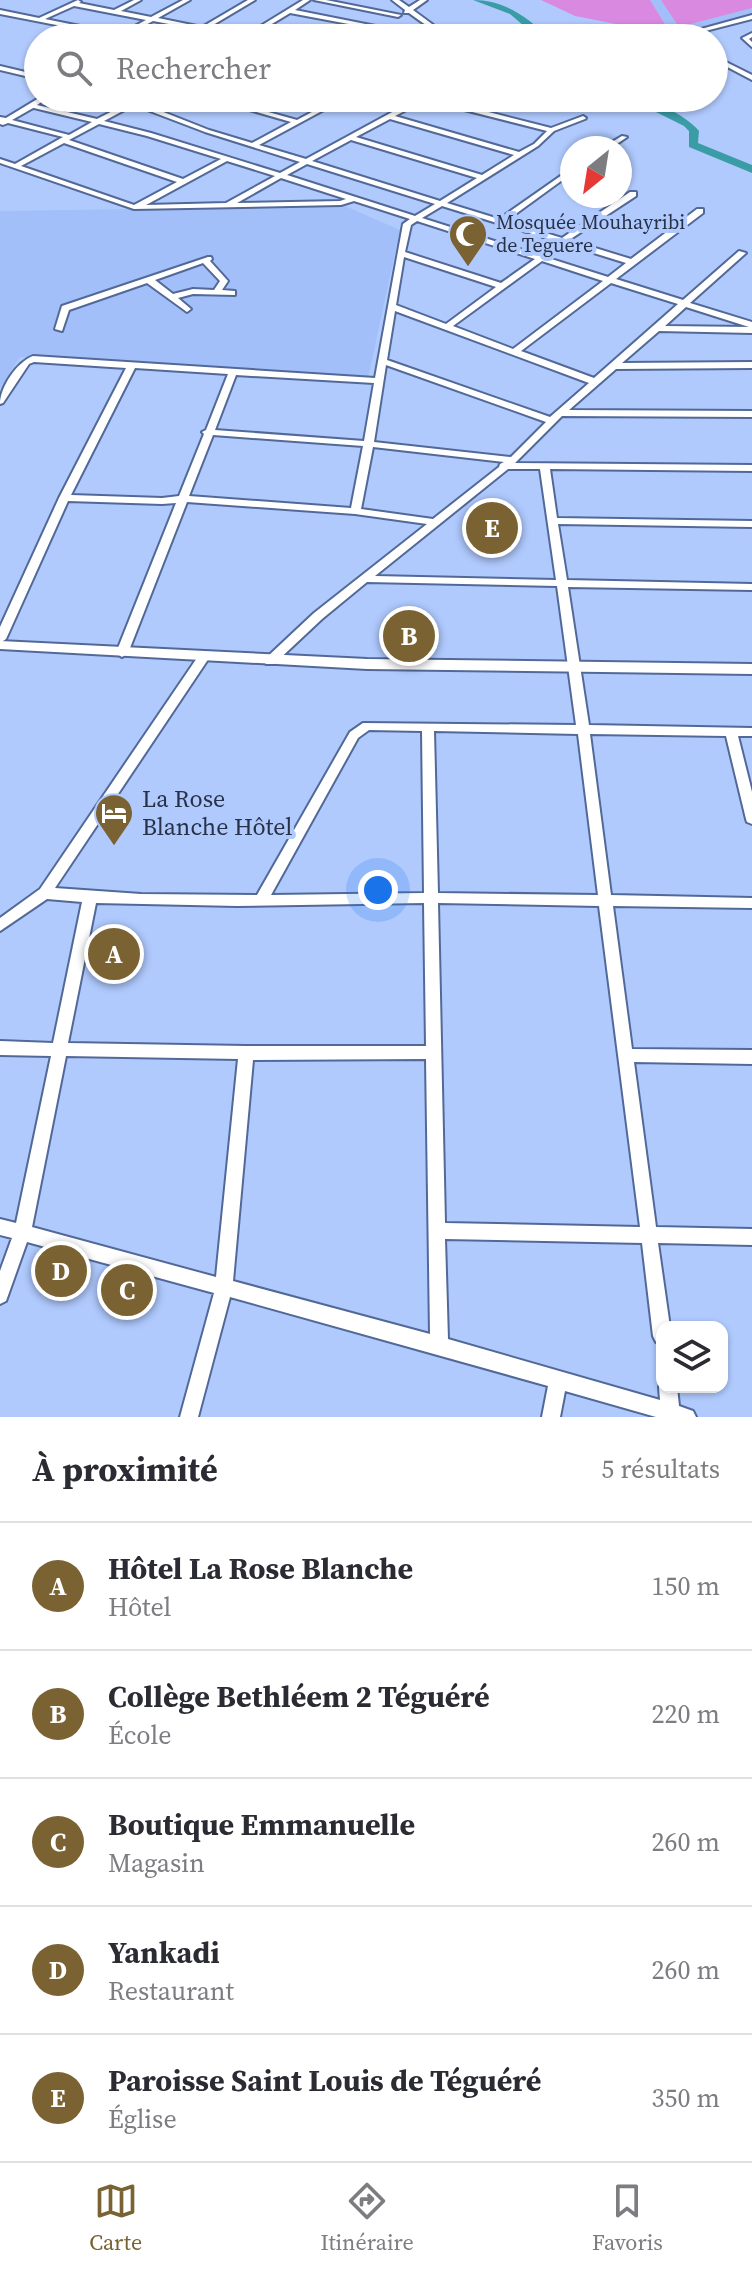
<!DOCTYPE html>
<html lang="fr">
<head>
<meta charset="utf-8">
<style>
  :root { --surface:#fff; --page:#f7f7f7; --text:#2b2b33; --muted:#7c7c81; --line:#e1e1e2; --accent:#7a6233 }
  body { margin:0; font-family:"Source Serif 4",serif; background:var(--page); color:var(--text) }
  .controls { position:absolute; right:24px; bottom:24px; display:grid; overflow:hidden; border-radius:16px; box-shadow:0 2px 6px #0004 }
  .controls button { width:72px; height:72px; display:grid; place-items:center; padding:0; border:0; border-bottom:2px solid var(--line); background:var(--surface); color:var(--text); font:40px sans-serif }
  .compass { position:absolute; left:560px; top:136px; width:72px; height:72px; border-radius:50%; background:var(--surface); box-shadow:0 2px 6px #0004; rotate:210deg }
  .you { position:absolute; left:378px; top:890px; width:28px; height:28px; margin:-20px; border:6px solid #fff; border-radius:50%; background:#1a73e8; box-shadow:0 0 0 12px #1a73e833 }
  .badge { display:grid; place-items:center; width:52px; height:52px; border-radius:50%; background:var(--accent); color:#fff; font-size:26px; font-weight:700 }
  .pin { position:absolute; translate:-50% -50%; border:4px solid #fff; box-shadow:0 2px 8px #0006 }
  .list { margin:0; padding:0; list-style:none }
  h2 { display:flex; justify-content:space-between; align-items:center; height:104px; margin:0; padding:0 32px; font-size:34px }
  h2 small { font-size:26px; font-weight:400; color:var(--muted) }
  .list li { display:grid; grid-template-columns:52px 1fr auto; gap:24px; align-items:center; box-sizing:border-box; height:128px; padding:0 32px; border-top:2px solid var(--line) }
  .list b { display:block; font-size:30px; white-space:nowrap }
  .list p { margin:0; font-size:26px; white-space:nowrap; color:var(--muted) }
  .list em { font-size:26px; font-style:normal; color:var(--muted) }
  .icon { flex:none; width:44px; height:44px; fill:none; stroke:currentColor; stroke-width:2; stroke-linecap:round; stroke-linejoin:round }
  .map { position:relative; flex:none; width:752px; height:1417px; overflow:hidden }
  .search { position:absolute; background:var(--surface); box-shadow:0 2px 6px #0004; left:24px; right:24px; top:24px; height:88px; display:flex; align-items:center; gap:20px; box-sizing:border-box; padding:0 28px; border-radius:44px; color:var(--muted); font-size:30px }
  .sheet { height:744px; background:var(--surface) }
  nav { display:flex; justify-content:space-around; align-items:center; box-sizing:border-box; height:112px; border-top:2px solid var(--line); background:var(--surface); font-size:22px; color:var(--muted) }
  nav a { display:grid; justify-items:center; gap:4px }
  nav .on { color:var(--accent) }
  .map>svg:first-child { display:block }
  .built { fill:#a2bff9 }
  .green { fill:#d98ae0 }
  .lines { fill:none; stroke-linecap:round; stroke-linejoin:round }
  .river { fill:#3a9da6; fill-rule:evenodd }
  .minor-casing { stroke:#526998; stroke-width:4 }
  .tertiary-casing { stroke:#526998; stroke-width:4 }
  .minor { fill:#fff; fill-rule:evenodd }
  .tertiary { fill:#fff; fill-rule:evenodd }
  .labels { text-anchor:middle; stroke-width:8; stroke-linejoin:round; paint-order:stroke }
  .far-poi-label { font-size:20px; fill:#283247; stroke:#b0cafe; text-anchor:start }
  .poi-label { font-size:24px; fill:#283247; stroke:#b0cafe; text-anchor:start }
</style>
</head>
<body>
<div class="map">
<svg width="752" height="1417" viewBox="0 0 752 1417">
  <rect width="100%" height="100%" fill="#b0cafe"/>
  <g class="built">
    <polygon points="650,0 752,0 752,14 673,35"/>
    <polygon points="345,206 400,230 368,378 20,357 0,388 0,211"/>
  </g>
  <g class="green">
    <polygon points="541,0 650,0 672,35 575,16"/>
    <polygon points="661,0 752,0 752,8 679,27"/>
  </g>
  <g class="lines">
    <g class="river">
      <path d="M473 0C504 0 527 17 549 38H538L510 14Z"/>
      <path d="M628 98C650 98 685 114 699 131L698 143 752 165V173L689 147V131L684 126Z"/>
    </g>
    <defs>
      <g id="minor">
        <path d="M78 0 81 2 79 3 114 10 134 0H141L121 11 151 17 183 0H190L158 18 202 27 248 0H255L208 28 246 35 303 0H310L295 10 436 38H423L290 13 262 30 292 38H281L258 33 249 38H242L153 21 127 35 135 38H123L0 14V10L39 18ZM74 6 146 20 120 34 45 19Z"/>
        <polygon points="314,0 326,0 401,15 398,17"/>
        <polygon points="392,0 399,0 409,7 420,0 427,0 413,10 451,38 444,38 409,13 404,13 405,10"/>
        <polygon points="752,15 752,19 678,38 672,37"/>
        <polygon points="752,33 752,37 749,39 752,42 752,47 742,38"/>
        <polygon points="714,56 752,75 752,80 714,60"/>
        <polygon points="0,66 38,75 38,79 0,70"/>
        <path d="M39 98H47L37 105 97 119 128 103 119 98H128L209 130 252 143 291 122 208 98H218L297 120 338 98H346L259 145 306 159 418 98H434L551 128 583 116 586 118 585 119 554 131 538 146 447 203 499 219 572 168V173L506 221 562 238 630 192H636V196L569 240 631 259 697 209H703V213L616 279 683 300 739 251 746 253 690 303 752 322V333L659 331 622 363 752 362V368L616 369 569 410 752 411V417L562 416 515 463 752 465V471L550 469 557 518 752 521V527L558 524 567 580 752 584V590L568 587 589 725 752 728V736H738L752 792V824L747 822 746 819 726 736 590 734 611 895 752 898V908L613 906 632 1049 752 1050V1064L634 1062 656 1227 752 1229V1245L658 1243 670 1327H662V1345L656 1342 653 1336 642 1243 445 1239 448 1339 660 1400 659 1387 662 1380V1387H677L679 1406 693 1411 696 1417H656L565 1391 560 1417H542L548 1386 230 1297 198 1417H180L214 1293 27 1242 6 1301 0 1304V1271L12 1238 0 1235V1219L16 1223 51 1056 0 1055V1041L53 1043 82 902 47 899 0 931V918L40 889 199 655H207L209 658 55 888 141 894 257 895 350 732 363 723 576 725 557 586 367 582 322 619 274 664H266L264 661 266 658 314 613 427 524 355 514 187 502 128 653 122 657 116 653 176 503 162 504 68 501 6 639 0 643V627L59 498 126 368 34 362 29 364 3 403 0 404C0 387 17 362 33 356L375 378 403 224 410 219 354 201 341 205 134 209 0 163V159L15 164 63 137 8 123 3 125 0 124V117L6 118ZM425 100 547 131 534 144 519 152 395 116ZM134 105 205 132 300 162 280 173 151 133 104 121ZM33 108H34L92 122 69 135 12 120ZM390 119 514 155 482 175 356 137ZM99 124 147 136 221 159 183 179 69 140ZM351 140 477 178 440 201 312 161ZM64 143 177 182 134 205 21 166ZM227 161 275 176 226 203 146 205ZM307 164 435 204 415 216 287 175ZM281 178 346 199 340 201 237 203ZM442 206 626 263 608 277 422 218ZM417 221 535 259 501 283 405 252 411 225ZM404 257 496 287 446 324 396 305ZM542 261 603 281 513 349 453 326ZM611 283 678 304 594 378 521 351ZM686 307 749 327H751L665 326ZM395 311 589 383 550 417 387 360ZM386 365 546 422 511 457 374 442ZM135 368 228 374 206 430 202 432 204 434 179 496 162 498 71 495ZM236 375 374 383 364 441 215 430ZM213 435 363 446 351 508 189 496ZM373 447 504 462 500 464 499 467 433 519 361 509ZM508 469H540L556 580 375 576ZM369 730 422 731 424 893 271 895 358 738ZM434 731 578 734 598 895 438 893ZM96 903 237 906 424 903 426 1046H246L68 1043ZM438 903 599 906 640 1227 445 1223ZM66 1056 238 1059 216 1277 32 1227ZM426 1059 430 1334 233 1281 253 1060Z"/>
        <polygon points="534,98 545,98 572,106 569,108"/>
        <polygon points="622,136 627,137 611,148 602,148"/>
        <path d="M208 257H211L212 259 210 261 228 281 222 290 235 291V295L193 294 178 298 191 309 187 312 147 283 69 310 62 331 55 329 62 306ZM203 263 220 281 214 290 193 289 173 294 155 280Z"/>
      </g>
      <polygon id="tertiary" points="0,641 367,659 752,664 752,674 367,669 0,649"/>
    </defs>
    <use href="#minor" class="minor-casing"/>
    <use href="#tertiary" class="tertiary-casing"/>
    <use href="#minor" class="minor"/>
    <use href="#tertiary" class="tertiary"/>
  </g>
  <defs>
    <symbol id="mosque-pin" viewBox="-11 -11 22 30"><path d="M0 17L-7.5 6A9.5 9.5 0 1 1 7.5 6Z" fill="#7a6233" stroke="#b0cafe"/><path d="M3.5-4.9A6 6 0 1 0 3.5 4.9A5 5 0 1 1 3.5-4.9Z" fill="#fff"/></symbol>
    <symbol id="hotel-pin" viewBox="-11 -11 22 30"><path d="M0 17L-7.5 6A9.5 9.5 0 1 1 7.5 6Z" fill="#7a6233" stroke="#b0cafe"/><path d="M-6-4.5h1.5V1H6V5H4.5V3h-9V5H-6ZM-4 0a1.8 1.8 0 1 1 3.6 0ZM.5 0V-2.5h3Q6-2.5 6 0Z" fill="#fff"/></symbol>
  </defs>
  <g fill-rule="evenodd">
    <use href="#mosque-pin" x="446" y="212" width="44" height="60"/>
    <use href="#hotel-pin" x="92" y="791" width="44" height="60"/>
  </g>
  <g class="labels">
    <g class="far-poi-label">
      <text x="496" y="229">Mosquée Mouhayribi<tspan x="496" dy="23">de Teguere</tspan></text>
    </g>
    <g class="poi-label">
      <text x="142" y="807">La Rose<tspan x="142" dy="28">Blanche Hôtel</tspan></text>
    </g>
  </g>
</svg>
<div class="controls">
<button><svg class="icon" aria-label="layers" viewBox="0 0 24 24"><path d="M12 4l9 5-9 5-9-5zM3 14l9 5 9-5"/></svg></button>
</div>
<svg class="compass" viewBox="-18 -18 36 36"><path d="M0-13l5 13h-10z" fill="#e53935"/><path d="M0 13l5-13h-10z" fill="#7c7c81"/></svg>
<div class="you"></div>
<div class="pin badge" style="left:114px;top:954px">A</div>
<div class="pin badge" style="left:409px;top:636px">B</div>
<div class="pin badge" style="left:127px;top:1290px">C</div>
<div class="pin badge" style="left:61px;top:1271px">D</div>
<div class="pin badge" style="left:492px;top:528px">E</div>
<div class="search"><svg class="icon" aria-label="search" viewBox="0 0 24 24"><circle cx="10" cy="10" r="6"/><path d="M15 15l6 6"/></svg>Rechercher</div>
</div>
<section class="sheet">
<h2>À proximité<small>5 résultats</small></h2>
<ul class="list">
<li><span class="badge">A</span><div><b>Hôtel La Rose Blanche</b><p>Hôtel</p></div><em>150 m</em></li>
<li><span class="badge">B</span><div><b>Collège Bethléem 2 Téguéré</b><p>École</p></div><em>220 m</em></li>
<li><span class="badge">C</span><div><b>Boutique Emmanuelle</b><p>Magasin</p></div><em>260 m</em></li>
<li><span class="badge">D</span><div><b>Yankadi</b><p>Restaurant</p></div><em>260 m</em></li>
<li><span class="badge">E</span><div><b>Paroisse Saint Louis de Téguéré</b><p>Église</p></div><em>350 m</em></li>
</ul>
</section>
<nav>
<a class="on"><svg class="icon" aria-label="map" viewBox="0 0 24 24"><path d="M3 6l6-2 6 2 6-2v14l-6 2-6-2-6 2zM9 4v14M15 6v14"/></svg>Carte</a>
<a><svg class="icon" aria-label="directions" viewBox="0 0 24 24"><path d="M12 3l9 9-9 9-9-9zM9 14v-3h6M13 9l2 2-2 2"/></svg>Itinéraire</a>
<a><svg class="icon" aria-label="saved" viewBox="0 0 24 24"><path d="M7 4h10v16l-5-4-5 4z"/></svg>Favoris</a>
</nav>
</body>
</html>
